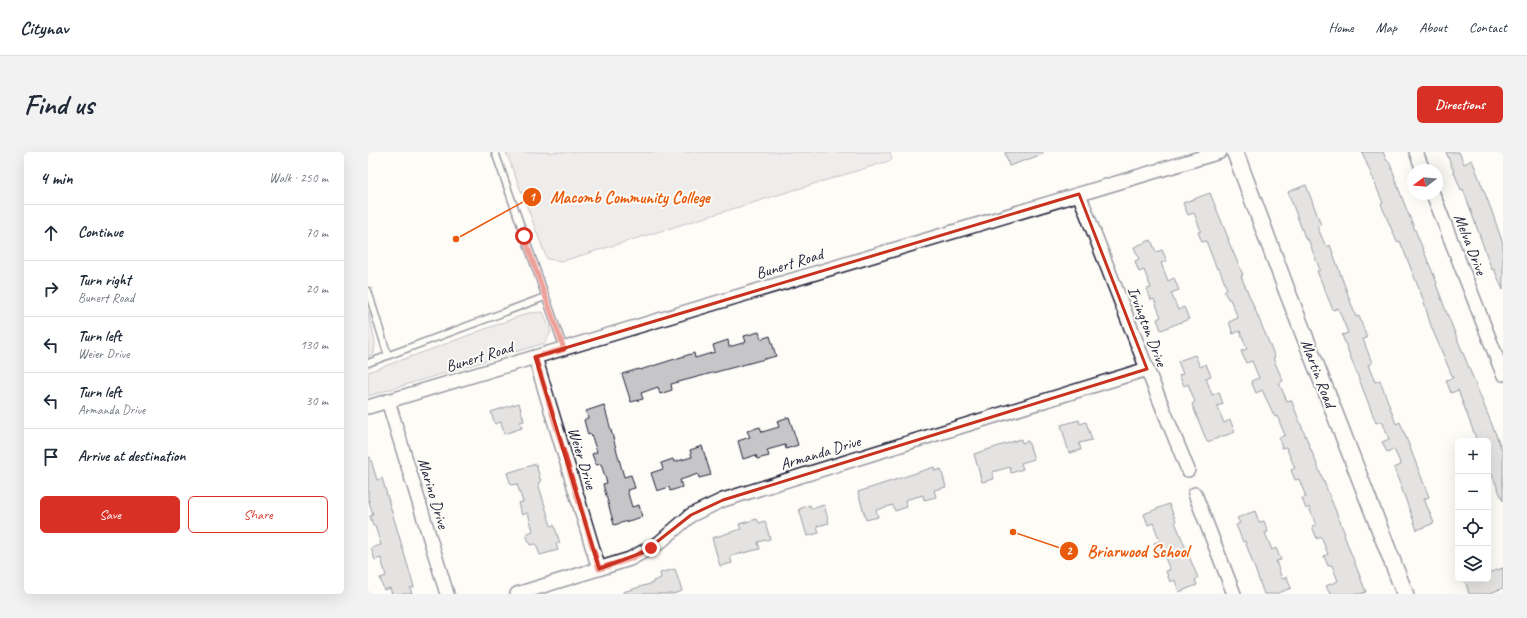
<!DOCTYPE html>
<html lang="en">
<head>
<meta charset="utf-8">
<style>
  :root { --surface:#fff; --page:#f2f2f3; --text:#1f2937; --muted:#747a83; --line:#e0e1e3; --accent:#d93025 }
  body { margin:0; font-family:Caveat,sans-serif; background:var(--page); color:var(--text) }
  .controls { position:absolute; right:12px; bottom:12px; display:grid; overflow:hidden; border-radius:6px; box-shadow:0 4px 16px #0002 }
  .controls button { width:36px; height:36px; display:grid; place-items:center; padding:0; border:0; border-bottom:1px solid var(--line); background:var(--surface); color:var(--text); font:20px sans-serif }
  .compass { position:absolute; left:1039px; top:12px; width:36px; height:36px; border-radius:50%; background:var(--surface); box-shadow:0 4px 16px #0002; rotate:254deg }
  .stop { position:absolute; width:12px; height:12px; margin:-9px; border:3px solid #d93025; border-radius:50%; background:#fff }
  .stop.end { background:#d93025; border-color:#fff; box-shadow:0 1px 4px #0008 }
  .list { margin:0; padding:0; list-style:none }
  h2 { display:flex; justify-content:space-between; align-items:center; height:52px; margin:0; padding:0 16px; font-size:17px }
  h2 small { font-size:13px; font-weight:400; color:var(--muted) }
  .list li { display:grid; grid-template-columns:26px 1fr auto; gap:12px; align-items:center; box-sizing:border-box; height:56px; padding:0 16px; border-top:1px solid var(--line) }
  .list b { display:block; font-size:15px; white-space:nowrap }
  .list p { margin:0; font-size:13px; white-space:nowrap; color:var(--muted) }
  .list em { font-size:13px; font-style:normal; color:var(--muted) }
  .actions { display:flex; gap:8px; padding:12px 16px }
  .actions a { flex:1; padding:9px 0; border:1px solid var(--accent); border-radius:6px; text-align:center; font-size:14px; color:var(--accent) }
  .actions .main { background:var(--accent); color:#fff }
  .icon { flex:none; width:22px; height:22px; fill:none; stroke:currentColor; stroke-width:2; stroke-linecap:round; stroke-linejoin:round }
  .map { position:relative; flex:none; width:1135px; height:442px; overflow:hidden; border-radius:6px }
  header { display:flex; align-items:center; gap:24px; box-sizing:border-box; height:56px; padding:0 20px; background:var(--surface); border-bottom:1px solid var(--line) }
  header strong { font-size:19px }
  nav { display:flex; gap:22px; margin-inline-start:auto; font-size:14px }
  .intro { display:flex; align-items:center; justify-content:space-between; box-sizing:border-box; height:96px; padding:0 24px }
  h1 { margin:0; font-size:28px }
  .button { padding:10px 18px; border-radius:6px; background:var(--accent); color:#fff; font-size:14px; font-weight:700 }
  main { display:flex; gap:24px; padding:0 24px }
  aside { flex:1; background:var(--surface); border-radius:6px; box-shadow:0 4px 16px #0002 }
  .map>svg:first-child { display:block }
  .green { fill:#dddcdb; stroke:#807f8b }
  .building { fill:#c6c6c8; stroke:#22223b }
  .lines { fill:none; stroke-linecap:round; stroke-linejoin:round }
  .service-casing { stroke:#22223b; stroke-width:9 }
  .minor-casing { stroke:#22223b; stroke-width:16 }
  .tertiary-casing { stroke:#22223b; stroke-width:19 }
  .service { stroke:#fdfcf7; stroke-width:6 }
  .minor { stroke:#fdfcf7; stroke-width:13 }
  .tertiary { stroke:#fdfcf7; stroke-width:16 }
  .route { stroke:#d93025; stroke-width:5 }
  .marked { fill:none; stroke:#c8321e; stroke-width:3; stroke-linejoin:round }
  .labels { text-anchor:middle; stroke-width:4; stroke-linejoin:round; paint-order:stroke }
  .street-label { font-size:16px; fill:#22223b; stroke:#fdfcf7 }
  .leader { fill:none; stroke:#e8590c; stroke-width:1.5 }
  .callout-dot { fill:#e8590c; stroke:#fdfcf7; stroke-width:1.5 }
  .mark-label { font-size:12px; text-anchor:middle; font-weight:bold; fill:#fff }
  .callout-label { font-size:17px; text-anchor:middle; font-weight:bold; fill:#e8590c; stroke:#fdfcf7; stroke-width:4; stroke-linejoin:round; paint-order:stroke }
</style>
</head>
<body>
<header>
<strong>Citynav</strong>
<nav><a>Home</a><a>Map</a><a>About</a><a>Contact</a></nav>
</header>
<div class="intro"><h1>Find us</h1><a class="button">Directions</a></div>
<main>
<aside>
<h2>4 min<small>Walk · 250 m</small></h2>
<ul class="list">
<li><svg class="icon" aria-label="ahead" viewBox="0 0 24 24"><path d="M12 20V5M6 11l6-6 6 6"/></svg><div><b>Continue</b></div><em>70 m</em></li>
<li><svg class="icon" aria-label="right" viewBox="0 0 24 24"><path d="M7 20v-9h11M14 6l5 5-5 5"/></svg><div><b>Turn right</b><p>Bunert Road</p></div><em>20 m</em></li>
<li><svg class="icon" aria-label="left" viewBox="0 0 24 24"><path d="M17 20v-9H6M10 6l-5 5 5 5"/></svg><div><b>Turn left</b><p>Weier Drive</p></div><em>130 m</em></li>
<li><svg class="icon" aria-label="left" viewBox="0 0 24 24"><path d="M17 20v-9H6M10 6l-5 5 5 5"/></svg><div><b>Turn left</b><p>Armanda Drive</p></div><em>30 m</em></li>
<li><svg class="icon" aria-label="arrive" viewBox="0 0 24 24"><path d="M6 21V4h12l-3 4 3 4H6"/></svg><div><b>Arrive at destination</b></div></li>
</ul>
<div class="actions"><a class="main">Save</a><a>Share</a></div>
</aside>
<div class="map">
<svg width="1135" height="442" viewBox="0 0 1135 442">
  <rect width="100%" height="100%" fill="#fdfcf7"/>
  <filter id="ink" filterUnits="userSpaceOnUse"><feTurbulence type="fractalNoise" baseFrequency=".025" numOctaves="2"/><feDisplacementMap in="SourceGraphic" scale="8" xChannelSelector="R" yChannelSelector="G"/><feConvolveMatrix kernelMatrix="1 2 1 2 8 2 1 2 1" color-interpolation-filters="sRGB"/></filter>
  <g filter="url(#ink)">
    <g class="green">
      <polygon points="138,0 522,0 524,8 195,109 179,107"/>
      <polygon points="0,160 1,160 7,191 6,202 0,205"/>
      <polygon points="175,160 183,180 177,191 0,244 0,220 64,197 160,161"/>
    </g>
    <g class="building">
      <polygon points="637,0 675,0 675,2 641,14"/>
      <polygon points="994,0 1015,0 1019,9 1021,9 1027,25 1026,25 1040,61 1069,131 1068,132 1078,159 1135,300 1135,349 1120,313 1120,289 1109,289 1090,238 1083,241 1078,228 1085,226 1063,174 1055,147 1032,89 1029,90 1013,52 1015,51"/>
      <polygon points="1078,0 1091,0 1096,12 1104,8 1123,57 1135,92 1135,138 1126,117 1124,118 1095,37 1093,38"/>
      <polygon points="938,33 953,73 949,74 958,95 962,93 988,165 991,164 999,186 995,187 1004,211 1000,213 1007,230 1012,228 1028,272 1032,270 1061,345 1056,347 1066,371 1049,378 1026,316 1033,313 1026,297 1019,300 1014,290 1021,287 1014,269 1008,271 974,183 980,181 970,156 965,158 949,119 952,118 940,87 938,88 920,40"/>
      <polygon points="842,41 861,88 860,88 875,123 873,124 907,205 905,206 915,229 911,231 919,249 923,248 977,382 976,383 998,440 992,442 962,442 958,434 970,429 964,413 960,414 956,404 960,402 953,385 949,387 944,374 948,373 941,355 938,357 934,346 938,345 931,327 927,328 923,318 927,316 918,295 914,296 911,286 917,283 909,264 907,265 894,238 888,241 883,229 891,226 884,209 878,211 873,199 879,197 872,179 865,182 861,170 870,166 862,147 860,147 856,139 859,137 851,116 849,117 838,89 834,90 830,80 833,79 826,61 820,63 815,51"/>
      <polygon points="783,88 788,100 794,98 799,109 793,111 800,129 806,126 811,138 803,141 810,158 816,155 821,167 793,178 789,167 793,165 786,147 783,148 779,137 783,136 776,118 771,120 767,109 771,107 766,95"/>
      <polygon points="391,180 393,187 402,184 408,204 303,232 304,238 292,242 290,235 273,241 275,247 263,250 254,222 271,217 272,218 326,201 327,206 347,200 345,193 360,188 361,195 378,190 376,184"/>
      <polygon points="827,203 832,215 838,212 843,224 838,226 844,243 851,240 855,252 849,254 856,271 862,268 867,280 839,290 824,252 827,250 820,232 816,234 811,223 815,222 810,209"/>
      <polygon points="151,251 156,269 152,270 154,276 136,282 133,270 127,272 123,260"/>
      <polygon points="236,253 256,325 263,323 267,336 259,338 264,355 271,353 274,365 246,373 235,332 239,331 233,312 228,313 224,302 229,300 223,282 220,283 216,268 220,266 218,259"/>
      <polygon points="421,265 430,293 418,297 417,293 399,298 401,304 389,307 388,303 375,307 370,289 382,285 379,279 392,275 394,280 411,275 409,269"/>
      <polygon points="711,268 712,272 718,270 724,288 711,291 713,298 701,301 693,273"/>
      <polygon points="653,287 654,291 660,289 666,307 653,311 655,317 643,321 642,315 624,320 626,327 614,330 606,302"/>
      <polygon points="334,294 343,323 331,326 330,322 312,328 314,335 302,339 301,335 289,339 283,321 295,317 293,311 305,307 306,310 324,305 322,298"/>
      <polygon points="0,305 2,305 9,328 14,326 46,435 42,436 44,442 24,442 22,436 16,438 12,426 18,424 13,406 7,408 3,396 13,393 7,374 5,374 2,364 5,363 0,346"/>
      <polygon points="168,312 173,330 170,331 183,374 186,373 192,391 188,392 190,398 172,403 168,392 162,393 158,382 165,379 160,361 154,363 150,351 155,350 149,332 143,333 139,321"/>
      <polygon points="566,315 567,319 573,317 578,335 566,338 568,345 556,348 555,343 537,348 539,355 527,359 525,353 508,358 510,365 498,368 490,340"/>
      <polygon points="801,352 808,369 807,370 830,426 827,428 829,433 811,440 807,428 802,430 798,419 802,418 795,401 791,402 786,391 792,389 785,371 780,373 776,362"/>
      <polygon points="442,353 443,357 456,353 461,371 449,374 451,381 439,384 431,357"/>
      <polygon points="887,359 891,370 896,369 900,380 897,381 904,398 908,396 913,408 908,409 914,427 919,425 923,436 908,442 896,442 877,389 875,390 868,373 872,371 869,366"/>
      <polygon points="389,367 391,371 397,369 402,387 390,390 392,397 362,404 364,411 352,414 344,386 373,377 371,372"/>
      <polygon points="1135,416 1135,436 1120,442 1101,442 1097,427 1120,427 1120,421"/>
      <polygon points="307,417 314,439 305,442 255,442 255,440 285,431 285,429 293,426 292,421"/>
    </g>
    <g class="lines">
      <defs>
        <g id="service">
          <polyline points="127,0 196,197"/>
          <polyline points="0,139 20,204"/>
          <polyline points="0,211 177,145"/>
        </g>
        <g id="minor">
          <polyline points="1048,0 1055,18"/>
          <polyline points="711,42 779,217 820,318"/>
          <polyline points="1065,42 1135,222"/>
          <polyline points="167,205 231,417"/>
          <polyline points="20,249 79,442"/>
          <polyline points="0,255 852,0"/>
          <polyline points="827,342 866,442"/>
          <polyline points="149,442 262,407 291,391 323,363 355,348 779,217"/>
        </g>
        <polyline id="tertiary" points="867,0 919,139 1037,442"/>
      </defs>
      <use href="#service" class="service-casing"/>
      <use href="#minor" class="minor-casing"/>
      <use href="#tertiary" class="tertiary-casing"/>
      <use href="#service" class="service"/>
      <use href="#minor" class="minor"/>
      <use href="#tertiary" class="tertiary"/>
    </g>
  </g>
  <g class="lines" filter="url(#ink)">
    <polyline class="route" points="156,84 196,197 167,205 231,417 262,407 283,396"/>
  </g>
  <path d="M0 0H1135V442H0ZM711 42 779 217 355 348 323 363 276 400 231 417 167 205Z" fill="#fdfcf7" fill-opacity=".55" fill-rule="evenodd"/>
  <path class="marked" d="M711 42 779 217 355 348 323 363 276 400 231 417 167 205Z"/>
  <g class="labels">
    <g class="street-label">
      <text transform="translate(1103 92) rotate(69)" y="6">Melva Drive</text>
      <text transform="translate(421 111) rotate(-17)" y="6">Bunert Road</text>
      <text transform="translate(780 174) rotate(69)" y="6">Irvington Drive</text>
      <text transform="translate(111 204) rotate(-17)" y="6">Bunert Road</text>
      <text transform="translate(951 221) rotate(69)" y="6">Martin Road</text>
      <text transform="translate(452 300) rotate(-17)" y="6">Armanda Drive</text>
      <text transform="translate(215 306) rotate(73)" y="6">Weier Drive</text>
      <text transform="translate(66 341) rotate(73)" y="6">Marino Drive</text>
    </g>
  </g>
  <path class="leader" d="M88 87L164 45M645 380L701 399"/>
  <g class="callout-dot">
    <circle cx="88" cy="87" r="4"/>
    <circle cx="645" cy="380" r="4"/>
    <circle cx="164" cy="45" r="10"/>
    <circle cx="701" cy="399" r="10"/>
  </g>
  <g class="mark-label">
    <text x="164" y="49">1</text>
    <text x="701" y="403">2</text>
  </g>
  <g class="callout-label">
    <text x="262" y="51">Macomb Community College</text>
    <text x="770" y="405">Briarwood School</text>
  </g>
</svg>
<div class="controls">
<button>+</button>
<button>−</button>
<button><svg class="icon" aria-label="locate" viewBox="0 0 24 24"><circle cx="12" cy="12" r="6"/><path d="M12 2v4M12 18v4M2 12h4M18 12h4"/></svg></button>
<button><svg class="icon" aria-label="layers" viewBox="0 0 24 24"><path d="M12 4l9 5-9 5-9-5zM3 14l9 5 9-5"/></svg></button>
</div>
<svg class="compass" viewBox="-18 -18 36 36"><path d="M0-13l5 13h-10z" fill="#e53935"/><path d="M0 13l5-13h-10z" fill="#747a83"/></svg>
<div class="stop" style="left:156px;top:84px"></div>
<div class="stop end" style="left:283px;top:396px"></div>
</div>
</main>
</body>
</html>
